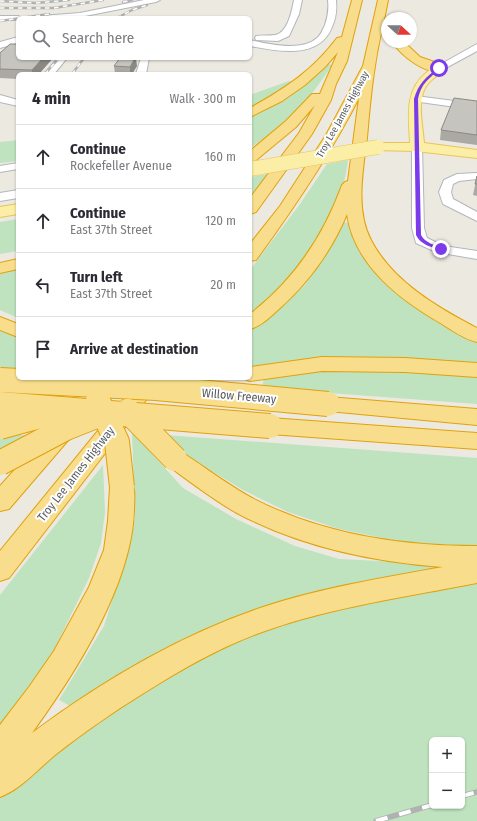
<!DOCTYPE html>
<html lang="en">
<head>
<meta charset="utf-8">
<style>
  :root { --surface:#fff; --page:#f7f7f7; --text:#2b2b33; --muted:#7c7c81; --line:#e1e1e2 }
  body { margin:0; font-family:"Fira Sans Condensed",sans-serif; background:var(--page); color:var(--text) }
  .controls { position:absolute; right:12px; bottom:12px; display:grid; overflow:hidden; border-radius:6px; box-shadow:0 1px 3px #0004 }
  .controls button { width:36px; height:36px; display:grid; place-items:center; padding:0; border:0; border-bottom:1px solid var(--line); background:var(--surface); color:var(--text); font:20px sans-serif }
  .compass { position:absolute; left:381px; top:12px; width:36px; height:36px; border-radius:50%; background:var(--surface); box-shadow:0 1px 3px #0004; rotate:111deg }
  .stop { position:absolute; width:12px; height:12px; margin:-9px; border:3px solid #7c3aed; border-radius:50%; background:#fff }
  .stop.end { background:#7c3aed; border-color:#fff; box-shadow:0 1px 4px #0008 }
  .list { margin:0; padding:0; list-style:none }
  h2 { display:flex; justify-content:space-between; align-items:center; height:52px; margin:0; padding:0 16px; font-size:17px }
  h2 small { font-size:13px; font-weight:400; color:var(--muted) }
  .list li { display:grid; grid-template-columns:26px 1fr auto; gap:12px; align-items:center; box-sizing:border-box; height:64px; padding:0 16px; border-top:1px solid var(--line) }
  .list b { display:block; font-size:15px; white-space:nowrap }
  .list p { margin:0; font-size:13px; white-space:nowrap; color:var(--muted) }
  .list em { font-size:13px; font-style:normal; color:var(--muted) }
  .icon { flex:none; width:22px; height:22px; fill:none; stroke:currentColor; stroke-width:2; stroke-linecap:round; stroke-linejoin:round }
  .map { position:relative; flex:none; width:477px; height:821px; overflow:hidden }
  .search { position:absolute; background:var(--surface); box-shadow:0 1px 3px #0004; left:16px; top:16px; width:236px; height:44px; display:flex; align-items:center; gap:10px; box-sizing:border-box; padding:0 14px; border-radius:6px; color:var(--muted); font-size:15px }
  .panel { position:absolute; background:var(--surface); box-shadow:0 1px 3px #0004; left:16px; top:72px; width:236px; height:308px; border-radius:6px }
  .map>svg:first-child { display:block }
  .green { fill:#bee3be; fill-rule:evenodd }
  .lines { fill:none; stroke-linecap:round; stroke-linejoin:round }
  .minor-casing { stroke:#b3b7bb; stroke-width:2 }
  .major-casing { stroke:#eac45b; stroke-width:2 }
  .highway-casing { stroke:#e2a10a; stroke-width:2 }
  .minor { fill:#fff; fill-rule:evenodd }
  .major { fill:#fbeea6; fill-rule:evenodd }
  .highway { fill:#f8de8c; fill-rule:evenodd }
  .rail-far1-casing { stroke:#b0b1b1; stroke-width:2.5 }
  .rail-casing { stroke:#b0b1b1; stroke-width:5.5 }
  .rail-far1 { stroke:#fff; stroke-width:1.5; stroke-dasharray:4.5; stroke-linecap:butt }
  .rail { stroke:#fff; stroke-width:4; stroke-dasharray:12; stroke-linecap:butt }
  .major-bridge-casing { stroke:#eac45b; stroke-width:15; stroke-linecap:butt }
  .highway-bridge-casing { stroke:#e2a10a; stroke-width:26; stroke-linecap:butt }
  .major-bridge { stroke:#fbeea6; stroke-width:14 }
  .highway-bridge { stroke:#f8de8c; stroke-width:24 }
  .wall { fill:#aaa9a3 }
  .shaded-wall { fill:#8b8985 }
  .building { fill:#c6c4be; stroke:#8b8985 }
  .route { fill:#7c3aed }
  .labels { text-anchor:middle; stroke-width:4; stroke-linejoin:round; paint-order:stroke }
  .far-street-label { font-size:10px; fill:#595d61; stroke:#fff }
  .street-label { font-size:12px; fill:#595d61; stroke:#fff }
</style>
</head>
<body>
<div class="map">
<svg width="477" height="821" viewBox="0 0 477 821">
  <rect width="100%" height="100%" fill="#ece9e1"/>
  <g class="green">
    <path d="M329 64 332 65C319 85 305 104 287 120 276 131 262 139 250 148V117C280 101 305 88 329 64Z"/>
    <polygon points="289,81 302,83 250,113 250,95"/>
    <polygon points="18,140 18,161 0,163 0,142"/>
    <path d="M348 160C343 204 318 250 287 282 276 294 262 304 250 315V270L300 204 327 164Z"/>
    <polygon points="275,173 250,205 250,177"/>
    <polygon points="18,219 18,251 0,254 0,222"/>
    <polygon points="344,222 351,224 398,292 435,321 477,342 477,363 390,358 250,368 250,331 264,322 306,284"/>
    <polygon points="18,269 18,318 0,310 0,274"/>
    <polygon points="0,327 18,335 18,369 0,368"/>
    <polygon points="292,371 430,372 477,376 477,404 262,388 264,378"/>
    <polygon points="132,432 183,488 236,519 295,546 339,559 399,562 443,568 281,603 74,708 59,700 104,626 125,560 135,519"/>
    <polygon points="7,434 33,436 0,453 0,435"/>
    <polygon points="165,435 477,458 477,549 402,542 339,529 288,512 243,490 189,457"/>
    <polygon points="103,465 105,512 101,543 89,578 52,654 0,727 0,595"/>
    <path d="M477 572V821H0V781L199 646ZM432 740H462V806H432Z"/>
  </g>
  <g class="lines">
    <defs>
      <g id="minor">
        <polygon points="144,0 160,0 156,2 80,17 36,18 40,16 80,13"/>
        <path d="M294 0H302L299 14 289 36 278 41 256 40 255 38 256 36C262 35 269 36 275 35 288 33 292 10 294 0Z"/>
        <path d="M328 0H336C337 10 336 18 332 27 319 60 278 51 250 46V40C268 44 302 52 317 38 321 35 323 29 325 25 328 16 329 9 328 0Z"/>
        <polygon points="0,16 18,16 22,18 18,18 18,20 0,20"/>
        <polygon points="18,37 18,43 0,48 0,42"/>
        <polygon points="477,44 477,51 442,70 436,70 434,68"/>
        <polygon points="58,58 67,58 54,74 44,74"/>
        <polygon points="141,58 149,58 146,74 136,74"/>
        <polygon points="0,95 18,100 18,106 0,102"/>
        <polygon points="416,96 477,104 477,110 413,101 411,99 413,97"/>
        <polygon points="417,144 422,147 424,228 427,238 444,246 477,251 477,259 436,252 416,243 412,228 412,147"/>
        <polygon points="18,163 18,169 0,172 0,166"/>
        <polygon points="477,173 477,179 459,181 453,184 451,192 453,199 477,212 477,221 443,204 439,192 444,180 457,174"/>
        <polygon points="18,190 18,198 0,201 0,193"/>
      </g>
      <g id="major">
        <path d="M439 65 443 66 445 68C440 75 432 78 427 85 416 100 423 126 424 143L477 150V158L415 151 373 150 371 147 373 144 378 143H410C409 117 404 91 426 73 430 69 434 66 439 65Z"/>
        <polygon points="18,204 18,214 0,217 0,207"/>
      </g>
      <g id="highway">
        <path d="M352 0H362L347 61 336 84 331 100 312 134 256 212 250 214V198L299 133 315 105 296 127 255 161 250 162V151L286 121 312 94H320L338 52 325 67 305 85 282 101 250 117V108C286 88 312 71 337 38L342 37Z"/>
        <path d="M378 0H388C384 22 378 44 375 66 371 90 369 114 367 138 363 170 355 210 371 240 392 281 438 308 477 328V342C464 339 453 331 442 324 400 300 354 265 347 214 332 250 309 282 280 308 271 316 262 326 250 329V314C294 280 323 237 342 185L345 182 348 181 359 98C330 155 294 208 256 260L250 261V244L280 206 326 135 363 66Z"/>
        <path d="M392 42H404L420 57 443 65 445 68 443 71C425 75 402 56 392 42Z"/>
        <polygon points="18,259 18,269 0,273 0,263"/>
        <polygon points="0,317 18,324 18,337 0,330"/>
        <polygon points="322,357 405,358 477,363 477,377 405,372 322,371 250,381 242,378 250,378 250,367"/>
        <polygon points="141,378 163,378 9,578 0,581 0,551"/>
        <polygon points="328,397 477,409 477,425 328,411 320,409 317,404 320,399"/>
        <polygon points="270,418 477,433 477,449 270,434 262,432 259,426 262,420"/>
        <polygon points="62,424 70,426 73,432 70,438 9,509 0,511 0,486 54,426"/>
        <path d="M175 450 183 453C206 468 228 485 252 498 321 534 400 546 477 546V583C406 597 333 607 265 631 222 646 182 669 144 693 113 712 83 733 55 755 37 770 21 789 0 797V725L29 687 54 651 89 587 104 550 108 521 110 487 113 481 122 478 131 481C136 490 134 500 134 510 132 584 75 674 32 733 102 681 178 636 260 608 319 588 382 578 443 567 372 562 298 546 235 512 211 498 189 481 167 465L163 459 167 453Z"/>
      </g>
    </defs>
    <use href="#minor" class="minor-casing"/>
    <use href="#major" class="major-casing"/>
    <use href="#highway" class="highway-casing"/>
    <use href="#minor" class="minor"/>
    <use href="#major" class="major"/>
    <use href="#highway" class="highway"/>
    <defs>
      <g id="rail-far1">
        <polyline points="0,1 36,3 69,0"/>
        <polyline points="123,2 132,0"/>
        <polyline points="0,8 54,8 103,0"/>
        <polyline points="117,18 132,10 147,5"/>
        <polyline points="0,21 49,14"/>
        <polyline points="45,74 59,58"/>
        <polyline points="72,74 84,58"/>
      </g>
      <g id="rail">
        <polyline points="462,796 477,792"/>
        <polyline points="376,821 432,805"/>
      </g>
    </defs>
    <use href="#rail-far1" class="rail-far1-casing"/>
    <use href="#rail" class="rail-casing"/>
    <use href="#rail-far1" class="rail-far1"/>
    <use href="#rail" class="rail"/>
    <defs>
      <polyline id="major-bridge" points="250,169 378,147"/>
      <g id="highway-bridge">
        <polyline points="0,380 156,388 328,404"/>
        <polyline points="98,401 117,442 122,487"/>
        <polyline points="0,404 270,426"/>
        <polyline points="128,411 175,459"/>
        <polyline points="0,427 51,413"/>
        <polyline points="0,463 66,428 101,414"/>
      </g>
    </defs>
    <use href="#major-bridge" class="major-bridge-casing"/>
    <use href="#highway-bridge" class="highway-bridge-casing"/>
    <use href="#major-bridge" class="major-bridge"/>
    <use href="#highway-bridge" class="highway-bridge"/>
  </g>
  <g class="wall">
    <polygon points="0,53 18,58 53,58 39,74 18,74 18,79 0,78"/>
    <polygon points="114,66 137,66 132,74 115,74"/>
    <polygon points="477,101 477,145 440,140 441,130"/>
    <polygon points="477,176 477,196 473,195"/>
  </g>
  <g class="shaded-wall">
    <polygon points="43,58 53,58 39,74 32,74 32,70"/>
    <polygon points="135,58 136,58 137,66 132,74 130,74 130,67"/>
  </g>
  <g class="building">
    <polygon points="10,44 18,44 18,58 43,58 32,70 0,69 0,53"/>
    <polygon points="120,58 135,58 130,67 114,66"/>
    <polygon points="454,98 477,101 477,135 441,130"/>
    <polygon points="477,176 477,184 475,184"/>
  </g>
  <path class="route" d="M438 68H441C429 79 422 82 418 99L421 235C425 243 435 245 443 248V249L441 250C431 247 421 245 416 235L414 99C418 84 426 77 438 68Z"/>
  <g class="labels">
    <g class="far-street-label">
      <text transform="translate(342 114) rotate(-61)" y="4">Troy Lee James Highway</text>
    </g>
    <g class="street-label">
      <text transform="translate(239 396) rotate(5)" y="4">Willow Freeway</text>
      <text transform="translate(76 474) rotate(-52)" y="4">Troy Lee James Highway</text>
    </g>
  </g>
</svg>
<div class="controls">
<button>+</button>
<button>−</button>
</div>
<svg class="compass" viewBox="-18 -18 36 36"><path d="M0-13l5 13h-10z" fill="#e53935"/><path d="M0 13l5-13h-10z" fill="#7c7c81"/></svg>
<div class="stop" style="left:439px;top:68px"></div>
<div class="stop end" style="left:441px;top:249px"></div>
<div class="search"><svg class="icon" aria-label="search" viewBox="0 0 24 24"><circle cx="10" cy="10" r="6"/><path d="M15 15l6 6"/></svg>Search here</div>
<section class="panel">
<h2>4 min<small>Walk · 300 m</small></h2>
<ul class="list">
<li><svg class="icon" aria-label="ahead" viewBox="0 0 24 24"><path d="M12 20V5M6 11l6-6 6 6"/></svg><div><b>Continue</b><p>Rockefeller Avenue</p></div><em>160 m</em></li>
<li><svg class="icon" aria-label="ahead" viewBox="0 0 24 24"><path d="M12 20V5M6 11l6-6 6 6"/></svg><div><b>Continue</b><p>East 37th Street</p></div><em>120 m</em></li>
<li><svg class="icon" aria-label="left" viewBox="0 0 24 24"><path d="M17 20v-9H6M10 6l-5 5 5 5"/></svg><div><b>Turn left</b><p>East 37th Street</p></div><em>20 m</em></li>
<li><svg class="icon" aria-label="arrive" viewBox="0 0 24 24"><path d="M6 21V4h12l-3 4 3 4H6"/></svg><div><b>Arrive at destination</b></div></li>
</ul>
</section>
</div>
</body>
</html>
